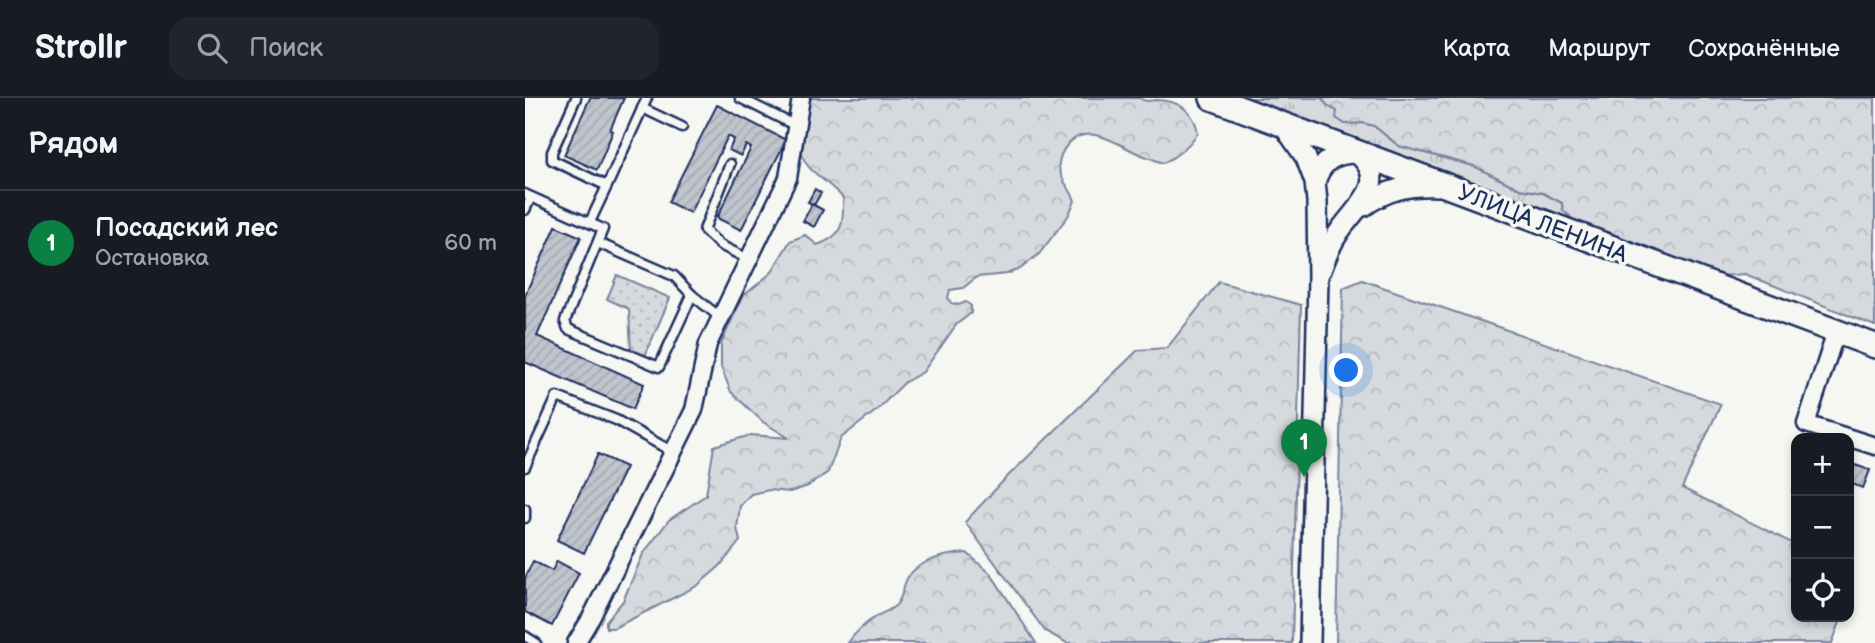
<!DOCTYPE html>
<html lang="ru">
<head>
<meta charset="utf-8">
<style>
  :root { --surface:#171b24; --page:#20242c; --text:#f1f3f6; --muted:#9ea1a6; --line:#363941; --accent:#0b8043 }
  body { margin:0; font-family:"Balsamiq Sans",sans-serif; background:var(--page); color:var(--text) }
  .controls { position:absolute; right:21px; bottom:21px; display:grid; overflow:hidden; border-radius:14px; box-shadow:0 4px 10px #0003 }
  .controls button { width:63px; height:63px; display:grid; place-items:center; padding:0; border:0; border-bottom:2px solid var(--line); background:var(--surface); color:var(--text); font:35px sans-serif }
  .you { position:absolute; left:822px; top:273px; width:24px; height:24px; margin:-18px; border:5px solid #fff; border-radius:50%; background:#1a73e8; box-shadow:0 0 0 10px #1a73e833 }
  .badge { display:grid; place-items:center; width:46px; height:46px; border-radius:50%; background:var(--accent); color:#fff; font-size:23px; font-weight:700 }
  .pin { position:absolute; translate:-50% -58px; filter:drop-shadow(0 2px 4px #0008) }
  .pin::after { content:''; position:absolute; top:37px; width:24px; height:21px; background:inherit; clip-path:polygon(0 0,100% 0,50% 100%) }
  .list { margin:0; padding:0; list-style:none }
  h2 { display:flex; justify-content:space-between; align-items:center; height:91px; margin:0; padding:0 28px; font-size:30px }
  h2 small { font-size:23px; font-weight:400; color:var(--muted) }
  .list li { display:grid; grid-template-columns:46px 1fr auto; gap:21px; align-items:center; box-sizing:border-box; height:105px; padding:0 28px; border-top:2px solid var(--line) }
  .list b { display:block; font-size:26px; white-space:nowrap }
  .list p { margin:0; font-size:23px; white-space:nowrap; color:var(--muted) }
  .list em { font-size:23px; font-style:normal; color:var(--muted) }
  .icon { flex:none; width:38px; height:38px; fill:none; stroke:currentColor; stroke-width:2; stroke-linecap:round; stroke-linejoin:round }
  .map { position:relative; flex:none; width:1350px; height:545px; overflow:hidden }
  header { display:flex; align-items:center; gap:42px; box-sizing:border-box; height:98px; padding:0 35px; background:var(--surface); border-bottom:2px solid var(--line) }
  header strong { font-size:33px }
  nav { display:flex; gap:38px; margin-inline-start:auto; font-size:24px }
  .search { width:490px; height:63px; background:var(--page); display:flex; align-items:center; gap:18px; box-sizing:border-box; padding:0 24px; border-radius:21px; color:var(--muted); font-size:26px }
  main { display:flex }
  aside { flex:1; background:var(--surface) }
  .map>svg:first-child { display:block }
  .grass { fill:url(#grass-tufts); stroke:#78849e; stroke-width:2 }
  .forest { fill:url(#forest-crowns); stroke:#78849e; stroke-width:2 }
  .park { fill:url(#park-dots); stroke:#78849e; stroke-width:2 }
  .building { fill:url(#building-hatch); stroke:#1b2f5e; stroke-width:2 }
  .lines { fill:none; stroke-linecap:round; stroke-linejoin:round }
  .service-casing { stroke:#1b2f5e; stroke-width:13 }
  .minor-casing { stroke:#1b2f5e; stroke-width:21 }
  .tertiary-casing { stroke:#1b2f5e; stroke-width:24 }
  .secondary-casing { stroke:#1b2f5e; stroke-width:28 }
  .service { stroke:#f6f6f2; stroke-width:8 }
  .minor { stroke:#f6f6f2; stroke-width:16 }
  .tertiary { stroke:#f6f6f2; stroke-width:19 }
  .secondary { stroke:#f6f6f2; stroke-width:23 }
  .labels { text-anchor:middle; stroke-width:7; stroke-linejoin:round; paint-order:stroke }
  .street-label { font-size:23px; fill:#1b2f5e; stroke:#f6f6f2 }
</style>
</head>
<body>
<header>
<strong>Strollr</strong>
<div class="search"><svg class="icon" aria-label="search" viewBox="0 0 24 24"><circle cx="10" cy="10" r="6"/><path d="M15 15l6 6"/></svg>Поиск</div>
<nav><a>Карта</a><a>Маршрут</a><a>Сохранённые</a></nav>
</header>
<main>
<aside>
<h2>Рядом<small></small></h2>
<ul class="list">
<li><span class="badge">1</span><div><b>Посадский лес</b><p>Остановка</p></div><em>60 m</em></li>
</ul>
</aside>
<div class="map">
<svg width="1350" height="545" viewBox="0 0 1350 545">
  <defs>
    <pattern id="grass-tufts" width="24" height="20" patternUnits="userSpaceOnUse" patternTransform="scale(1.75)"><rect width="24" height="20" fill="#d6d9dd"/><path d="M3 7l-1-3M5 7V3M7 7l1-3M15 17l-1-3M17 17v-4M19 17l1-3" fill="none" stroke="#b7bbc0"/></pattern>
    <pattern id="forest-crowns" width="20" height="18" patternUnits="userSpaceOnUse" patternTransform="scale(1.75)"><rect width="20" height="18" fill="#d6d9dd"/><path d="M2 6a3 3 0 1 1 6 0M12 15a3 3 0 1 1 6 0" fill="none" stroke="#b7bbc0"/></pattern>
    <pattern id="park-dots" width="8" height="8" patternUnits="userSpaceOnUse" patternTransform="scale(1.75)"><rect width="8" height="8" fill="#d6d9dd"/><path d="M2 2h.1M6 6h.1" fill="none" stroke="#b7bbc0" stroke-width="1.8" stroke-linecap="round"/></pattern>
    <pattern id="building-hatch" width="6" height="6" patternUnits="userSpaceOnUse" patternTransform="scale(1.75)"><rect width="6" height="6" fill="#c0c4cd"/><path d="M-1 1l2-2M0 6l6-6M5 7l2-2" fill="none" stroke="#a4a9b2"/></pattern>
  </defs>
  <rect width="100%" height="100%" fill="#f6f6f2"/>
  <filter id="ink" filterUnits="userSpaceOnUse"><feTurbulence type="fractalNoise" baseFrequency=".0143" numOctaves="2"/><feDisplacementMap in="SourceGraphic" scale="14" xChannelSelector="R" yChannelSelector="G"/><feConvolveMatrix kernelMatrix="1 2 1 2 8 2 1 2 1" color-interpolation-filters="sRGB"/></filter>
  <g filter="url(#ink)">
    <polygon class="grass" points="721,0 797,0 802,7 812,13 820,26 838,25 849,28 874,48 949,68 995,91 1018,95 1037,105 1038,112 1047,121"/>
    <g class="forest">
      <path d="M278 0H614C621 4 623 3 631 2 653 2 670 13 673 35 663 49 653 58 638 65 628 61 618 58 608 53 588 43 563 26 544 45 538 51 533 61 534 69 535 83 546 90 550 103L543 118 514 156 495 171 482 176 452 179 438 190 425 192 423 200 426 205 434 207 441 204 446 208V215L431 227 398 274 380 284 352 312 316 340 303 374 283 388 265 394 244 392 226 396 215 408 212 430 215 443 195 468 172 488 89 530H81V523L98 503 118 456 144 422 181 397 189 348 226 337 264 340 238 324 206 294 196 269V246L217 199 246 175 265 143 280 137 292 147C319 138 318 126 318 100 309 90 299 83 289 74 268 58 275 23 278 0Z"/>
      <polygon points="797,0 1350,0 1350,228 1220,176 1196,178 1047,121 1038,112 1037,105 1018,95 995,91 949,68 874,48 849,28 838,25 820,26 811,20 812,13 802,7"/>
      <polygon points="837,182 1196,306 1157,390 1271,447 1271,519 1317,519 1307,545 811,545 818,190"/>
      <polygon points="694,184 776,207 767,545 542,545 520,533 440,424 481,380 613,252 642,250"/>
      <path d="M442 455 466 476 511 545H323C330 534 340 526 350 519 356 515 364 513 370 508 379 500 377 488 383 479 395 461 423 456 442 455Z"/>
    </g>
    <polygon class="park" points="92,177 145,200 119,260 106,254 104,211 82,201"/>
    <g class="building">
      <polygon points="65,0 99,0 85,32 88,33 72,72 39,57"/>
      <polygon points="192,7 261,42 216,132 192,120 226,50 221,47 216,58 204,52 209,41 203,38 165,115 143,104"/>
      <polygon points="290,91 296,95 289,107 283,104"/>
      <polygon points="287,106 298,112 289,129 278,123"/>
      <polygon points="31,128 56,139 12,238 119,286 108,311 0,264 0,197"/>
      <polygon points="73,356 101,369 59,455 32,442"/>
      <polygon points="1327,366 1345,372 1338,390 1324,385"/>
      <polygon points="8,463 27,473 32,463 54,475 27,528 0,514 0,480"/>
    </g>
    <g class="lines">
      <defs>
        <g id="service">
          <polyline points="51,0 27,54 27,62 82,88 122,0"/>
          <polyline points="215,0 273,29"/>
          <polyline points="117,10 157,29"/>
          <polyline points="205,66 179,132 195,147 225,162"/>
          <polyline points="0,96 6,99 0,112"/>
          <polyline points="6,99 78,131 40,223 43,231 134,269 167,197"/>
          <polyline points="65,124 82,88"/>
          <polyline points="73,145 149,178 167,197 196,220"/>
          <polyline points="0,369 32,299 91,322 148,354"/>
          <polyline points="0,411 0,420"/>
          <polyline points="0,538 11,545"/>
        </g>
        <g id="minor">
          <polyline points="1311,234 1281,326 1350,348"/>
          <polyline points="51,545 66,520 169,312 183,246 263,80 276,0"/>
        </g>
        <g id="tertiary">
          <polyline points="759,28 781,60 790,84 792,103 793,179 785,545"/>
          <path d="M790 84C797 62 810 55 832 55 868 86 829 109 812 137 805 147 801 160 796 172"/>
          <path d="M839 108C863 91 883 87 912 88"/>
        </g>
        <polyline id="secondary" points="687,0 1350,248"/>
      </defs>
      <use href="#service" class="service-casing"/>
      <use href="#minor" class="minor-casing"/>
      <use href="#tertiary" class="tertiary-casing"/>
      <use href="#secondary" class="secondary-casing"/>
      <use href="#service" class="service"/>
      <use href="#minor" class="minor"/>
      <use href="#tertiary" class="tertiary"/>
      <use href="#secondary" class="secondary"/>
    </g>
  </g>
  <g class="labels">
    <g class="street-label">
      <text transform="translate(1018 125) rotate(21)" y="8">УЛИЦА ЛЕНИНА</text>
    </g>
  </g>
</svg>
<div class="controls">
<button>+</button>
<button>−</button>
<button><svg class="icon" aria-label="locate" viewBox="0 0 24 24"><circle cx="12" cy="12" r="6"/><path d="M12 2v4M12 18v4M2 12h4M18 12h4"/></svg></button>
</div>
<div class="you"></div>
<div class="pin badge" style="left:779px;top:379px">1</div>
</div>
</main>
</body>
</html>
